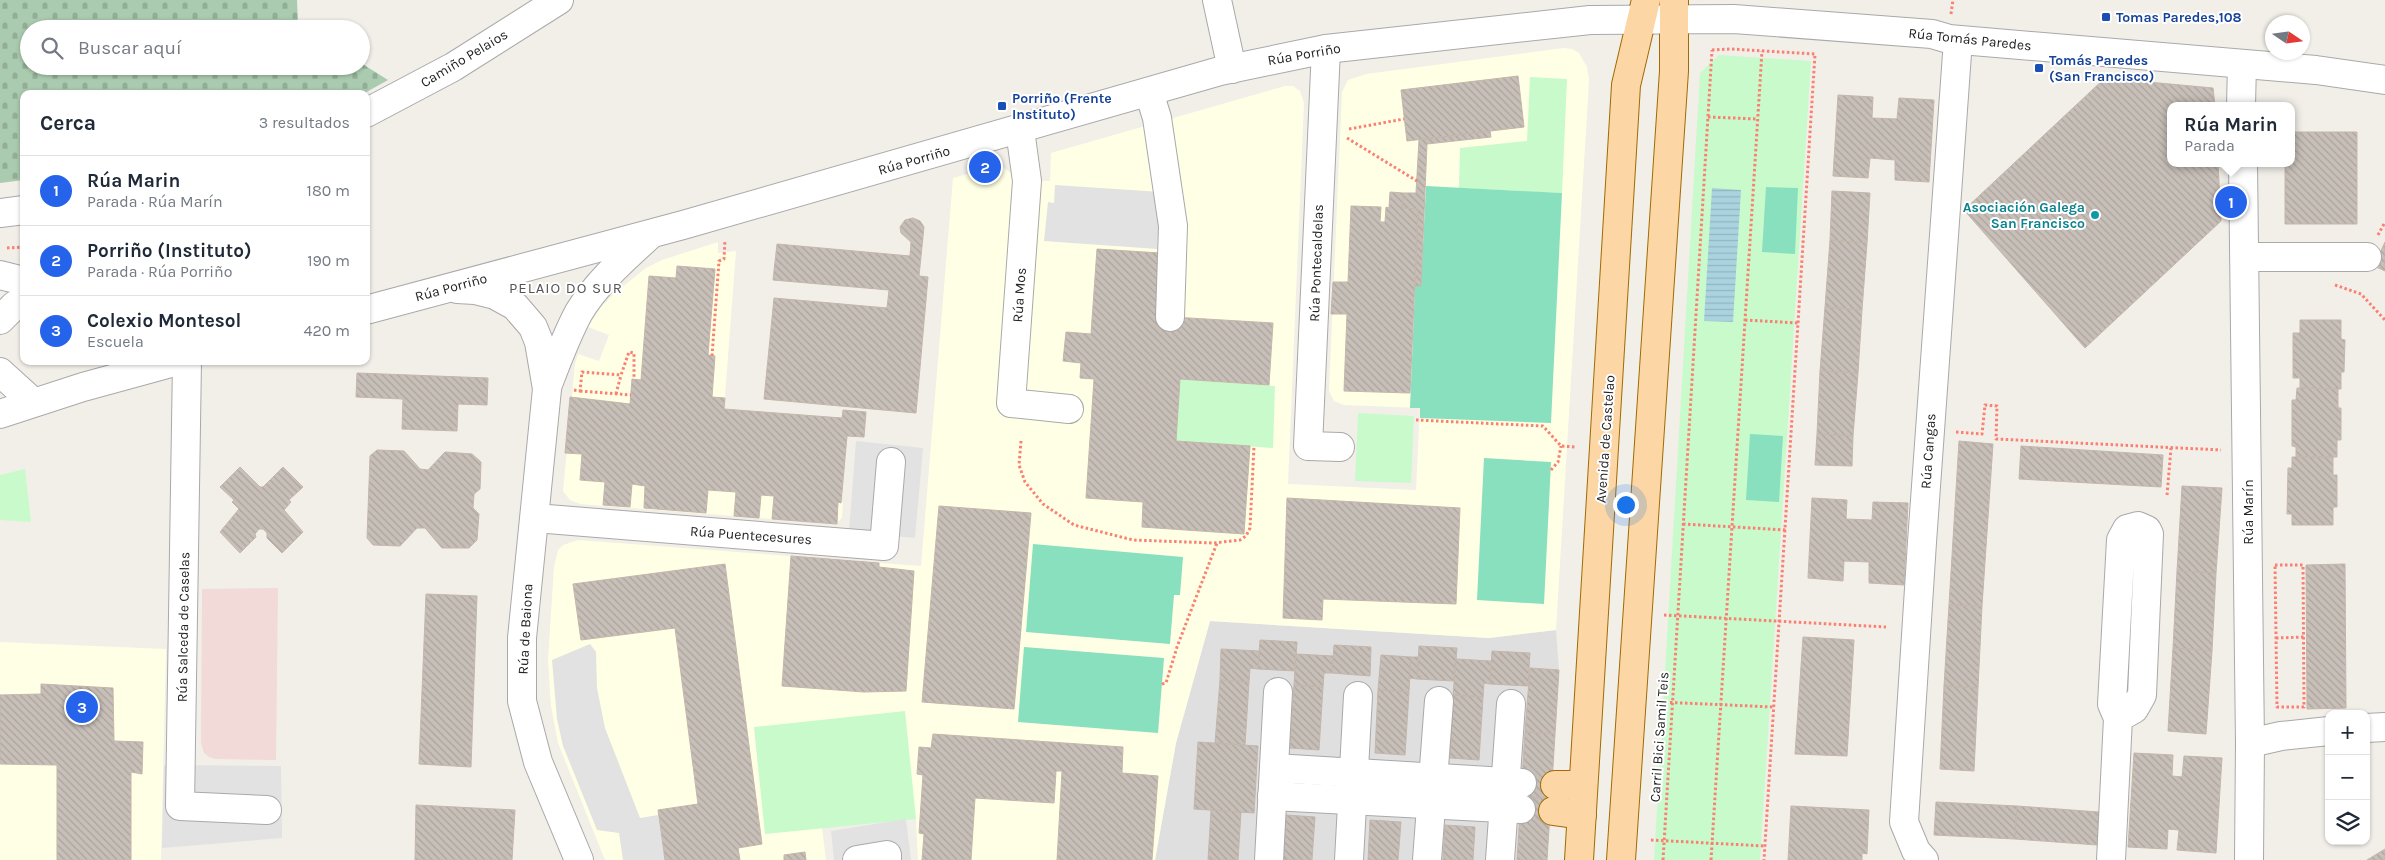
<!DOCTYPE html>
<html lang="es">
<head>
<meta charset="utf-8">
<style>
  :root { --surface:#fff; --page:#f2f2f3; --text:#1f2937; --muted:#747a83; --line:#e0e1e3; --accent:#2563eb }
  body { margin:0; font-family:Karla,sans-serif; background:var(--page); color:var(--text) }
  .controls { position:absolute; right:15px; bottom:15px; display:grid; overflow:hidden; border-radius:10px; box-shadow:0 1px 4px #0004 }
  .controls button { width:45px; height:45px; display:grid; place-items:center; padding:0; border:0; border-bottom:1px solid var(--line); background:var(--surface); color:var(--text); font:25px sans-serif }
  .compass { position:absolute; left:2265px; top:15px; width:45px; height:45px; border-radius:50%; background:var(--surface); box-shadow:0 1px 4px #0004; rotate:103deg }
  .you { position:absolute; left:1625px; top:504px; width:18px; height:18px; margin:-12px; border:4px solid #fff; border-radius:50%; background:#1a73e8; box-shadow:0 0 0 8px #1a73e833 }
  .badge { display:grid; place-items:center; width:32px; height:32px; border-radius:50%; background:var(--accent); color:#fff; font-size:16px; font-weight:700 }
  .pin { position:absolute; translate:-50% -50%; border:2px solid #fff; box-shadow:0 1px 5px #0006 }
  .popup { position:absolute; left:2167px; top:102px; width:128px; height:65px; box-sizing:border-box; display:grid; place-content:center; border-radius:10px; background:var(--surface); filter:drop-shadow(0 1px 4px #0005); font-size:16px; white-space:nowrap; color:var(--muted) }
  .popup b { font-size:19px; color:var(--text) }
  .popup::after { content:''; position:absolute; left:50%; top:100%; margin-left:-10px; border:10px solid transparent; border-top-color:var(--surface) }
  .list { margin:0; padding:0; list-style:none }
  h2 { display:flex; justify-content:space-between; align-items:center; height:65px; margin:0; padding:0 20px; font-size:21px }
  h2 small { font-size:16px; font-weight:400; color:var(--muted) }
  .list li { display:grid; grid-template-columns:32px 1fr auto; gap:15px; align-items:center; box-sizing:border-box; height:70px; padding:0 20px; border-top:1px solid var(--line) }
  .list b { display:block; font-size:19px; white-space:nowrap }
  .list p { margin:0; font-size:16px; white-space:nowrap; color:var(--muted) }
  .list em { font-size:16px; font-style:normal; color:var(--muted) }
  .icon { flex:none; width:28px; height:28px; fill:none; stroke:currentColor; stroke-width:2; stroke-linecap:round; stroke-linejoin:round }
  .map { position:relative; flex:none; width:2385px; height:860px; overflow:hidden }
  .search { position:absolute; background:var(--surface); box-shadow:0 1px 4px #0004; left:20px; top:20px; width:350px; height:55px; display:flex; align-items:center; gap:12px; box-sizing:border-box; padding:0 18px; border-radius:28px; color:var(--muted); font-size:19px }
  .panel { position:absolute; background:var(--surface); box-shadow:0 1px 4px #0004; left:20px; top:90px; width:350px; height:275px; border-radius:10px }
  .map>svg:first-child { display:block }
  .residential { fill:#e0dfdf }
  .commercial { fill:#f2dad9 }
  .education { fill:#ffffe5 }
  .cemetery { fill:url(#cemetery-stones) }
  .park { fill:#c8facc }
  .pitch { fill:#88e0be }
  .parking { fill:#e2e2e2 }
  .water { fill:url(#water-rules) }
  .building { fill:url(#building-back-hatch); stroke:#c4b6ab }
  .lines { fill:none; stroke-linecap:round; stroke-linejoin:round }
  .minor-casing { stroke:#a9a9a9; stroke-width:30 }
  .major-casing { stroke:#a06b00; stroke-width:30 }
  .path { stroke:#fa8072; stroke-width:3; stroke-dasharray:2.5 2.5; stroke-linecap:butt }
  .minor { stroke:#fff; stroke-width:28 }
  .major { stroke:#fcd6a4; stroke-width:28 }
  .transit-dot { fill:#1a4fb4; stroke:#fff; stroke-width:2 }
  .culture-dot { fill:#0f9aa8; stroke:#fff; stroke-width:2 }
  .labels { text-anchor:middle; stroke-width:4; stroke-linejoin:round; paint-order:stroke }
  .transit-label { font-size:14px; font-weight:bold; fill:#164399; stroke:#fff; text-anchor:start }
  .street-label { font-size:14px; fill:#222; stroke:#fff }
  .culture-label { font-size:14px; font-weight:bold; fill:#0d838f; stroke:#fff; text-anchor:end }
  .neighbourhood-label { font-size:15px; letter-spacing:1px; fill:#555; stroke:#fff }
</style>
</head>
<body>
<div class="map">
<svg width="2385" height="860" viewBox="0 0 2385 860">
  <defs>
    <pattern id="cemetery-stones" width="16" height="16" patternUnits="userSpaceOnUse" patternTransform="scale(1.25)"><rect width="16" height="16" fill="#aacbaf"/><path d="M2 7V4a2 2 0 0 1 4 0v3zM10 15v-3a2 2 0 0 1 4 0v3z" fill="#92ae96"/></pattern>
    <pattern id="water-rules" width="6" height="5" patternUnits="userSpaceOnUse" patternTransform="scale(1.25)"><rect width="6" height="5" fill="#aad3df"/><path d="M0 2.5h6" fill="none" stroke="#92b5bf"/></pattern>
    <pattern id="building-back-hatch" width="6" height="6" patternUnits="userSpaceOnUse" patternTransform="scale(1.25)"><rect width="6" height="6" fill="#c7bfb8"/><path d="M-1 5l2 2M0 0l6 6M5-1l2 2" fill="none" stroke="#aba49e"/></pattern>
  </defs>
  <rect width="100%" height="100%" fill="#f2efe9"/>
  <polygon class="residential" points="1210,621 1489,638 1556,630 1559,670 1547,860 1155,860 1176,743"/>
  <polygon class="commercial" points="278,588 276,760 215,759 209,757 204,753 201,743 202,589"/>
  <g class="education">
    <polygon points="1563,48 1572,49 1579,53 1587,67 1589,80 1556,630 1489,638 1210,621 1176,743 1155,860 918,860 916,819 876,818 822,828 826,860 605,860 558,743 551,706 548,659 554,567 558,550 563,545 578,540 921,566 953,178 997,166 1004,168 1011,173 1012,181 1050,181 1051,153 1285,86 1293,86 1300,91 1304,103 1288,484 1416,490 1420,408 1344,405 1334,401 1329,391 1342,92 1348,80 1366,74"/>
    <polygon points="718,242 718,253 736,251 724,409 842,418 843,410 866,412 864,437 847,436 841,502 843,502 842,517 837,524 580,504 570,500 563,491 575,364 578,354 599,361 609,335 588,327 601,307 616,292 646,268 662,260"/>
    <polygon points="0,642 166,649 161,860 0,860"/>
  </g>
  <polygon class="cemetery" points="0,0 297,0 298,23 307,29 29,29 29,66 361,66 361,63 388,80 363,94 24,94 24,180 0,183"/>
  <g class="park">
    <polygon points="1719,55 1811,61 1760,860 1654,860 1700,73"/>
    <polygon points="1530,77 1567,79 1562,193 1459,188 1460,148 1527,141"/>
    <polygon points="1180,379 1275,386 1273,448 1176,441"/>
    <polygon points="1358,413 1414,416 1411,483 1355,481"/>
    <polygon points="25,469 31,522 0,520 0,475"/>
    <polygon points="905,711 916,819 765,834 754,727"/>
  </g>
  <g class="pitch">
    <polygon points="1426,186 1562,193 1551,423 1420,418 1420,408 1410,408 1415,286 1421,286"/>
    <polygon points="1766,187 1798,188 1795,254 1762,252"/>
    <polygon points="1750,434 1783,436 1779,502 1746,500"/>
    <polygon points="1484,458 1551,462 1544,604 1477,600"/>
    <polygon points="1033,544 1183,557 1180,595 1174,595 1170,644 1026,632"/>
    <polygon points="1024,647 1164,658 1158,733 1018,722"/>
  </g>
  <g class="parking">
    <polygon points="1055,185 1161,192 1157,249 1044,241 1048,202 1054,203"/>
    <polygon points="856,441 923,448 915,538 849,532"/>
    <polygon points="590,644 596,652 597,688 605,728 640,818 658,815 665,860 623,860 619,833 597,830 563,746 557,719 552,660"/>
    <polygon points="164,765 281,766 282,838 162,848"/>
    <polygon points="906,819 911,860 834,860 831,831"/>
  </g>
  <polygon class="water" points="1712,188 1741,190 1733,322 1704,321"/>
  <g class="building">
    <polygon points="1518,76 1524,127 1407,141 1401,90"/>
    <polygon points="2105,78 2213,88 2215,106 2171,106 2171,163 2218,163 2221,221 2085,348 1964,210"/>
    <polygon points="1838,95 1873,97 1872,118 1897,119 1899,98 1934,100 1929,182 1895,180 1895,160 1870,158 1868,178 1833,176"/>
    <polygon points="1490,131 1491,137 1427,144 1421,286 1415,286 1418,209 1402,208 1403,193 1416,193 1419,140"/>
    <polygon points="2291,132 2357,132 2357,224 2285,224 2285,163 2291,163"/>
    <polygon points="1832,191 1870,193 1867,243 1830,240"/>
    <polygon points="1390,192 1403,193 1402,208 1418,209 1410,393 1344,391 1347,314 1331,314 1333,282 1348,282 1351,206 1381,207 1380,222 1385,222 1386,207 1389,208"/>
    <polygon points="913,218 920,221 924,227 919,276 928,277 916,413 764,399 774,298 887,308 889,290 773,280 777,244 910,256 911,242 901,233 900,227 905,220"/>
    <polygon points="1830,240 1867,243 1862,310 1825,307"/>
    <polygon points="2385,242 2385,271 2374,266"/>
    <polygon points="1097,249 1160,253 1156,316 1273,323 1269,385 1180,379 1176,441 1250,446 1244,534 1142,527 1143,502 1086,498 1094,379 1080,378 1081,363 1063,361 1066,332 1091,334"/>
    <polygon points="677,266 715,269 708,355 715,356 712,397 725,398 724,409 842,418 843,410 866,412 864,437 847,436 841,503 838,502 837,524 772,519 774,496 761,495 759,518 734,516 736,492 708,490 706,513 644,508 645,486 632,484 630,507 603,505 605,482 580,480 582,454 565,453 570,397 630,404 632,379 641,380 649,276 676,278"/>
    <polygon points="1825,307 1862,310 1858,373 1820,371"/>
    <polygon points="2300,320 2341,320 2341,339 2345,340 2344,372 2341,372 2341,389 2300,388 2300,378 2293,378 2293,333 2300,333"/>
    <polygon points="1820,371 1858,373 1853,436 1817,434"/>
    <polygon points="357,373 488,378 487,405 458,404 457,431 402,429 403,399 356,397"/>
    <polygon points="2297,388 2338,389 2338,408 2341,408 2341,440 2337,440 2337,457 2296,457 2296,447 2292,446 2292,400 2296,400"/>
    <polygon points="1817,434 1853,436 1852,466 1815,465"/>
    <polygon points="1959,441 1993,444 1982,606 1949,605"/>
    <polygon points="2021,446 2163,455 2161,487 2019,479"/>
    <polygon points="377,450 404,451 420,469 428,470 445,452 472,454 481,462 480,489 474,494 473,508 479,514 477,540 469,548 442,548 425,528 417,528 400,546 373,545 367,538 370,456"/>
    <polygon points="2292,457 2333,457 2333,475 2337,475 2337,507 2333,507 2333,525 2292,525 2292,514 2287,514 2288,468 2292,468"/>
    <polygon points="240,467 260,487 263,487 283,467 303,487 289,500 291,502 284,510 303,532 282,553 267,538 267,533 263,529 259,529 255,534 256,537 240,553 220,532 239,509 232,502 234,500 220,487"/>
    <polygon points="2182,486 2222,488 2216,573 2177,571"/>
    <polygon points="1287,498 1460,508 1456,604 1323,599 1322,620 1283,618"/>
    <polygon points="1812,498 1847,500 1846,519 1872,520 1873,502 1908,503 1904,585 1869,583 1869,562 1844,561 1843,581 1808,578"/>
    <polygon points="939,506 1031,513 1014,709 922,702"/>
    <polygon points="791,556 879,563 879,567 914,571 906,691 864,692 782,686"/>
    <polygon points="725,564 762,844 738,848 740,860 665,860 658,810 698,804 675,628 581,640 573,584"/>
    <polygon points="2345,564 2346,708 2307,709 2306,565"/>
    <polygon points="2177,571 2216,573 2212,651 2173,648"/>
    <polygon points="426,594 477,596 471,767 419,764"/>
    <polygon points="1949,605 1982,606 1978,688 1944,686"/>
    <polygon points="1803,637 1854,640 1847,756 1795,754"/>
    <polygon points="1260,640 1297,642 1295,671 1258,669"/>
    <polygon points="1334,645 1371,647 1370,676 1332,673"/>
    <polygon points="1419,646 1457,648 1454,681 1417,679"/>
    <polygon points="2173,648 2212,651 2206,734 2168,731"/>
    <polygon points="1221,649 1259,651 1258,669 1250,668 1249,682 1220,680"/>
    <polygon points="1492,651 1530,653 1528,686 1490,684"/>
    <polygon points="1296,654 1333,656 1332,673 1324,673 1323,687 1294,685"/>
    <polygon points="1381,655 1411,657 1409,692 1378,690"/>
    <polygon points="1411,657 1418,657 1417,679 1409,678"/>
    <polygon points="1456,659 1491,661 1490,684 1484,683 1483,697 1453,695"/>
    <polygon points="1530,668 1559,670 1555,734 1525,732"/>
    <polygon points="1220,680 1249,682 1245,745 1215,743"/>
    <polygon points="41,684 113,688 114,741 143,742 142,774 131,772 131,860 57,860 57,765 0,764 0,695 41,694"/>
    <polygon points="1294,685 1323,687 1319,750 1290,748"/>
    <polygon points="1944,686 1978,688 1974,771 1940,769"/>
    <polygon points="1378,690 1409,692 1405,755 1375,753"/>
    <polygon points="1453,695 1483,697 1479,760 1450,758"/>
    <polygon points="1525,732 1555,734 1551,798 1521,797"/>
    <polygon points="933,734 1123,747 1122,773 1158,776 1152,860 1057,860 1062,771 1056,771 1054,803 975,798 971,860 922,860 924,834 919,833 923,775 917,774 919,747 931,748"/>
    <polygon points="1198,742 1258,746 1254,813 1194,809"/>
    <polygon points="2134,753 2173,755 2172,776 2182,777 2184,756 2222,758 2216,853 2177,850 2179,830 2168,829 2167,849 2128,847"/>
    <polygon points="1521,797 1551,798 1547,860 1517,860"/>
    <polygon points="1936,802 2017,806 2015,839 1934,835"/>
    <polygon points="416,805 515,810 512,860 415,860"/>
    <polygon points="1791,806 1869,810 1867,854 1862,853 1862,860 1788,860"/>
    <polygon points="2017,806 2099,812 2097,845 2015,839"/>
    <polygon points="1211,810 1241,812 1238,860 1208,860"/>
    <polygon points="1286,815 1315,817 1312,860 1283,860"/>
    <polygon points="1370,820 1401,822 1398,860 1368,860"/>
    <polygon points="1445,825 1475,827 1473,860 1443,860"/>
    <polygon points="2385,849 2385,860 2367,860"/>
    <polygon points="805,852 806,860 784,860 784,855"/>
  </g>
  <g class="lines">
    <defs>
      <g id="minor">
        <polyline points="1217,0 1232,69"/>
        <polyline points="1326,49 1308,446 1340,447"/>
        <polyline points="1149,92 1157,118 1173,226 1170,317"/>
        <polyline points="2241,106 2242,64"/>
        <polyline points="366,113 453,67 559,0"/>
        <polyline points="1020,130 1027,181 1011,403 1069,409"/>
        <polyline points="2243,163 2250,743 2249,860"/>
        <polyline points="0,213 24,210"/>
        <polyline points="2246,257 2367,257"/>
        <polyline points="0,275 24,281"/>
        <polyline points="457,289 475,290 495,295 515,306 533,327 539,342 547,389 522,638 522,701 538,762 579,860"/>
        <polyline points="366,310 683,225 1220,71 1326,49 1590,20 1734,19 1932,34 1949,39 2316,70 2385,80"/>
        <polyline points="0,320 15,305 24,302"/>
        <polyline points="187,361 180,806 267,810"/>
        <polyline points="0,372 33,402"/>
        <path d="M547 387C557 361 566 336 579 312 597 282 625 258 650 235"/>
        <polyline points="0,414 83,387 178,361"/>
        <polyline points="535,518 884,546 891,462"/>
        <polyline points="2366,728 2385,727"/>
        <polyline points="2250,743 2281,736 2329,731"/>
        <polyline points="1274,768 1522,783"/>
        <polyline points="1272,796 1521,809"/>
        <polyline points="857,860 887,855 887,860"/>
        <polyline points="1269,860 1278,692"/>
        <polyline points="1349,860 1358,696"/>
        <polyline points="1427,860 1439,701"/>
        <polyline points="1500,860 1511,704"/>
        <polyline points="1924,860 1916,851 1904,822 1922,542 1958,40"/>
        <polyline points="2111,860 2118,718 2112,704 2121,540 2127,529 2138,526 2147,530 2149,534 2142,695 2134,709 2118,718"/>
      </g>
      <g id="major">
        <polyline points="1555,785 1583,785"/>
        <polyline points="1553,811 1582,815"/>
        <polyline points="1579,860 1626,85 1646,0"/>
        <polyline points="1621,860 1674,71 1674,0"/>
      </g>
    </defs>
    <use href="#minor" class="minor-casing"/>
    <use href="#major" class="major-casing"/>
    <g class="path">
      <polyline points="1951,14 1953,0"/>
      <polyline points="1712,50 1731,49 1815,54 1764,860"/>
      <polyline points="1708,117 1757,119"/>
      <polyline points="1349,129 1404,119"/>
      <polyline points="1347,138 1417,181"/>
      <polyline points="2378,235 2385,222"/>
      <polyline points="7,248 24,247"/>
      <polyline points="2335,285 2361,294 2385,320"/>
      <polyline points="1745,320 1798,323"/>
      <polyline points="712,356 719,261 724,259 725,240"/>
      <polyline points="574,390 580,391 582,372 621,375 629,352 634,353 634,379"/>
      <polyline points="580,391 631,395"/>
      <polyline points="616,394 621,375"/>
      <polyline points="1416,420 1543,426 1561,446 1576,447"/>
      <polyline points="1956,432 1982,434 1985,405 1997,406 1996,439 2221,450"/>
      <polyline points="1021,441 1019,465 1025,482 1043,504 1074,525 1133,540 1214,543 1240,540 1246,536 1250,528 1254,446"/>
      <polyline points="1551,470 1558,462 1561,446"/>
      <polyline points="2167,495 2171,448"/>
      <polyline points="1683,524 1786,530"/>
      <polygon points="2275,565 2303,565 2304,707 2277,707"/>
      <polyline points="1664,615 1886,627"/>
      <polyline points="2276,638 2304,637"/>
      <polyline points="1162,684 1166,683 1177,647 1217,543"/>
      <polyline points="1660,702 1773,707"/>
      <polyline points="1651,840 1765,846"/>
      <polyline points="1663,860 1712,50"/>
      <polyline points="1711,860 1762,51"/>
    </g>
    <use href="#minor" class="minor"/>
    <use href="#major" class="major"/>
  </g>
  <g class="transit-dot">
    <rect x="2101" y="12" width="10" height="10" rx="2.5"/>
    <rect x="2034" y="63" width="10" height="10" rx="2.5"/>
    <rect x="997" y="101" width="10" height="10" rx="2.5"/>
  </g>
  <circle class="culture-dot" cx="2095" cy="215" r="5"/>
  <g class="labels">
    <g class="transit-label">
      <text x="2116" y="22">Tomas Paredes,108</text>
      <text x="2049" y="65">Tomás Paredes<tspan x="2049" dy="16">(San Francisco)</tspan></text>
      <text x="1012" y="103">Porriño (Frente<tspan x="1012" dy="16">Instituto)</tspan></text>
    </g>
    <g class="street-label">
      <text transform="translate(1970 39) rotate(6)" y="5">Rúa Tomás Paredes</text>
      <text transform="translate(1304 54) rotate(-10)" y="5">Rúa Porriño</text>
      <text transform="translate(464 58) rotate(-31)" y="5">Camiño Pelaios</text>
      <text transform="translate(914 160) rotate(-16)" y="5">Rúa Porriño</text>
      <text transform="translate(1316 263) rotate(-88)" y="5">Rúa Pontecaldelas</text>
      <text transform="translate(451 287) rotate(-15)" y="5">Rúa Porriño</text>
      <text transform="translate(1019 295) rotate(-86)" y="5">Rúa Mos</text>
      <text transform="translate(1605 439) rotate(-86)" y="5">Avenida de Castelao</text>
      <text transform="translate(1928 451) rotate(-86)" y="5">Rúa Cangas</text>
      <text transform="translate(2248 512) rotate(-90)" y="5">Rúa Marín</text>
      <text transform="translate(751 535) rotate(4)" y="5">Rúa Puentecesures</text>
      <text transform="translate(183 627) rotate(-89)" y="5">Rúa Salceda de Caselas</text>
      <text transform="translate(525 629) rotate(-87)" y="5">Rúa de Baiona</text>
      <text transform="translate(1659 737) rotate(-86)" y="5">Carril Bici Samil Teis</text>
    </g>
    <g class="culture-label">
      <text x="2085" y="212">Asociación Galega<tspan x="2085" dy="16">San Francisco</tspan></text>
    </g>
    <g class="neighbourhood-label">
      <text x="566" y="293">PELAIO DO SUR</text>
    </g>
  </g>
</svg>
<div class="controls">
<button>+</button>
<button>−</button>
<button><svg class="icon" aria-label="layers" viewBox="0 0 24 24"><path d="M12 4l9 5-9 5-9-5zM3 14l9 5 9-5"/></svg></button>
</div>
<svg class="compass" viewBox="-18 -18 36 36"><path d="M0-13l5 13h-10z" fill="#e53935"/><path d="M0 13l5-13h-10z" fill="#747a83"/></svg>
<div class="you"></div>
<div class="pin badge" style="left:2231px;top:202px">1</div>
<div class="popup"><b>Rúa Marin</b>Parada</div>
<div class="pin badge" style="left:985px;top:167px">2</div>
<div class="pin badge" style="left:82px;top:707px">3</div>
<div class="search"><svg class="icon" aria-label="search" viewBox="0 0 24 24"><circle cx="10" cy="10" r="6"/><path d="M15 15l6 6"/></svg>Buscar aquí</div>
<section class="panel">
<h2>Cerca<small>3 resultados</small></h2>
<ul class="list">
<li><span class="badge">1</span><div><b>Rúa Marin</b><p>Parada · Rúa Marín</p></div><em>180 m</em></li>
<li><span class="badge">2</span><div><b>Porriño (Instituto)</b><p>Parada · Rúa Porriño</p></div><em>190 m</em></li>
<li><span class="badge">3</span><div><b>Colexio Montesol</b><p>Escuela</p></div><em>420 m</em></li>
</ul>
</section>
</div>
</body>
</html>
